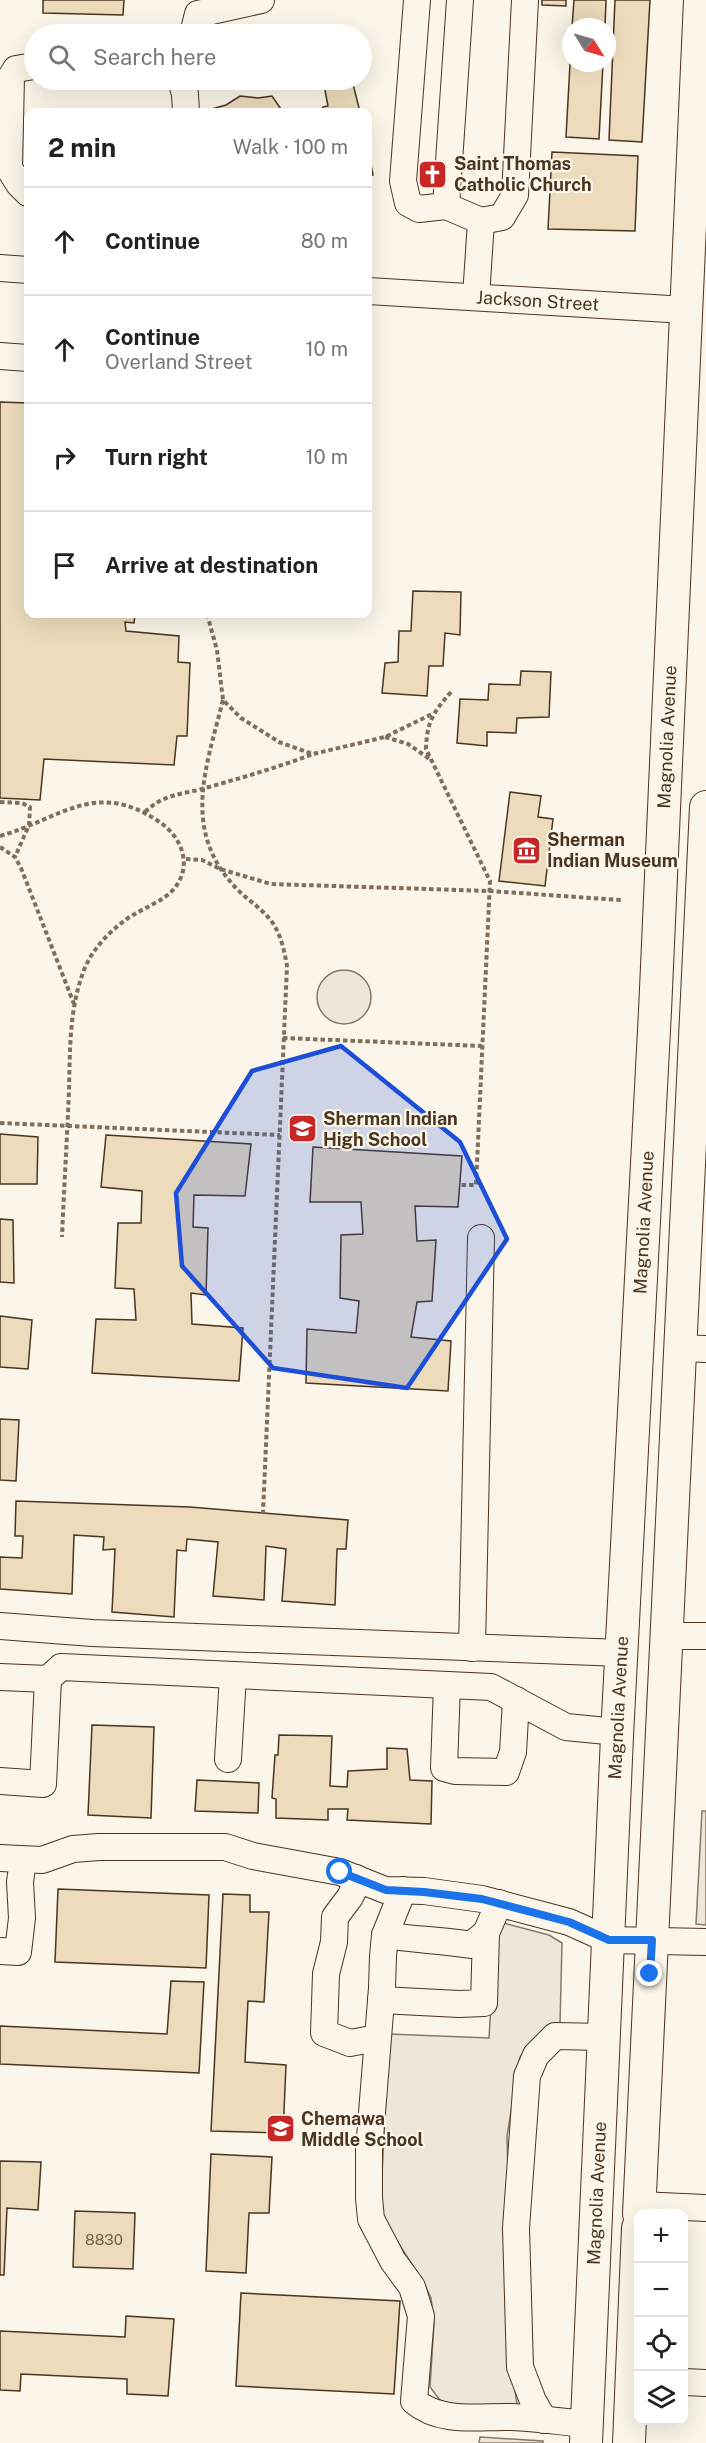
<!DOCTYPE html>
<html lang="en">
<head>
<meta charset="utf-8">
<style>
  :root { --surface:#fff; --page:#f6f6f6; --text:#222; --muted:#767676; --line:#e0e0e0 }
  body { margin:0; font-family:"Public Sans",sans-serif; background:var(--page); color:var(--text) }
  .controls { position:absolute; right:18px; bottom:18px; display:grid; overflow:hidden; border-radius:12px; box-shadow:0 6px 24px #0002 }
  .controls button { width:54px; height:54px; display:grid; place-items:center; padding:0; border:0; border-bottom:2px solid var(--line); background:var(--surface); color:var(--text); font:30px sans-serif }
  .compass { position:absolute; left:562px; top:18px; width:54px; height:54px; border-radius:50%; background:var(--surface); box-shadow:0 6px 24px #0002; rotate:127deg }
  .stop { position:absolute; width:18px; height:18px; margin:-14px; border:4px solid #1a73e8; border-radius:50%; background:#fff }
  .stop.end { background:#1a73e8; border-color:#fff; box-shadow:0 2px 6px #0008 }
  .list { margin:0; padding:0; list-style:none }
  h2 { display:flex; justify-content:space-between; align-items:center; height:78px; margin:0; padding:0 24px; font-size:26px }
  h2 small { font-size:20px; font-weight:400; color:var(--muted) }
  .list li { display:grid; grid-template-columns:39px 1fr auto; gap:18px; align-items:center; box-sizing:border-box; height:108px; padding:0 24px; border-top:2px solid var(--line) }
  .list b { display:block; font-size:22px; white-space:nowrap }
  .list p { margin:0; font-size:20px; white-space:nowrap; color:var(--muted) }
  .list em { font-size:20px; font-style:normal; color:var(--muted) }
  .icon { flex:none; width:33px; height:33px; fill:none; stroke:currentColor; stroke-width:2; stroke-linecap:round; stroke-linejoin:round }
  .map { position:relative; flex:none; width:706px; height:2443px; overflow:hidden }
  .search { position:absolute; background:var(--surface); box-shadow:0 6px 24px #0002; left:24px; top:24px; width:348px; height:66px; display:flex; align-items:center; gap:15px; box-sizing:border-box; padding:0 21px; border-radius:33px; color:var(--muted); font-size:22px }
  .panel { position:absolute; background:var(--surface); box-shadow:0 6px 24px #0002; left:24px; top:108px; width:348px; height:510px; border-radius:12px }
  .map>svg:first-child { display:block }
  .green { fill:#ede6d9; stroke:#887966; stroke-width:1.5 }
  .parking { fill:#ede7d9; stroke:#887966; stroke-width:1.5 }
  .building { fill:#ecdcbc; stroke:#4a3520; stroke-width:1.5 }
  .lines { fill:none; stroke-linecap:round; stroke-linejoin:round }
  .minor-casing { stroke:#4a3520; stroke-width:28 }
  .major-casing { stroke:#4a3520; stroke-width:34 }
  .path { stroke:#7f6f5c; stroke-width:4; stroke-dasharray:4.5 3; stroke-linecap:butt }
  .minor { stroke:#fbf6e9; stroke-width:26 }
  .major { stroke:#fbf6e9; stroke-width:32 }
  .route { stroke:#1a73e8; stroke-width:8 }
  .marked { fill:#1d4ed8; fill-opacity:0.2; stroke:#1d4ed8; stroke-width:4.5; stroke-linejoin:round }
  .labels { text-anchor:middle; stroke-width:4.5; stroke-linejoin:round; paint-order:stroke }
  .number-label { font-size:15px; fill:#725f47 }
  .poi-label { font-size:18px; font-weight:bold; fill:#4a3520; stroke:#fbf6e9; text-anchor:start }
  .street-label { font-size:18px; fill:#4a3520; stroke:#fbf6e9 }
</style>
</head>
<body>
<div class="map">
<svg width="706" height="2443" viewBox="0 0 706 2443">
  <rect width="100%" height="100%" fill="#fbf6e9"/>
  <g class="green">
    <circle cx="344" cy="997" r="27"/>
    <polygon points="496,1921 549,1935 562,1943 560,2024 533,2042 520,2057 507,2136 514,2385 518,2410 449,2406 439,2399 430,2387 434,2323 431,2298 423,2281 380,2215 389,2034 489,2038"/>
    <polygon points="480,2437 543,2441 543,2443 479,2443"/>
  </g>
  <polygon class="parking" points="702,1811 706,1811 706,1925 696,1924"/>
  <g class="building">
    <polygon points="43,0 124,0 123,15 43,13"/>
    <polygon points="542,0 566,0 566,6 542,5"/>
    <polygon points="574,0 606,0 605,27 572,27"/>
    <polygon points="615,0 650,0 642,142 609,140"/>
    <polygon points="571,46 571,63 603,63 599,139 566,137"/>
    <polygon points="323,80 352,80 360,112 324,112 323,107 328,106"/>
    <polygon points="240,96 258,98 272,96 283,112 201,112 226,105"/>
    <polygon points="368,149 373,175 368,176"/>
    <polygon points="552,152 638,156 635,231 548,229"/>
    <polygon points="0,402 28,403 28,614 135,614 134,623 125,622 126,631 179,636 178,662 190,663 187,736 177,736 174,765 44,759 40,800 0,798"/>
    <polygon points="413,591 461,592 460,635 445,633 443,666 429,666 427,696 382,693 385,663 398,662 399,631 411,631"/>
    <polygon points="521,671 551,672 549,717 517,718 516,733 487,732 487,746 457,743 460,699 488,700 489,684 520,685"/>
    <polygon points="510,792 541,796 538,817 553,819 545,886 499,881"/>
    <polygon points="0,1134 38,1137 37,1184 0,1184"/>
    <polygon points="106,1135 251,1144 245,1196 194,1195 193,1227 208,1228 206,1295 191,1293 192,1324 243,1328 239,1381 92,1373 96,1319 136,1320 134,1289 115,1288 118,1223 141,1223 142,1191 101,1187"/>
    <polygon points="313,1147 462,1156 458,1207 415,1206 417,1241 436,1240 432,1301 417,1302 411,1337 451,1341 448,1391 306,1383 307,1329 356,1333 359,1301 340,1298 341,1235 363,1234 361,1202 310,1202"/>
    <polygon points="0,1219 13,1220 14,1283 0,1282"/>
    <polygon points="0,1316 32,1320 28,1369 0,1367"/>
    <polygon points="0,1419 19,1420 16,1481 0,1480"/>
    <polygon points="16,1501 190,1507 348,1520 346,1549 337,1549 335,1605 282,1601 286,1549 266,1546 264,1600 213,1596 218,1542 187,1539 186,1551 177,1550 174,1617 112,1612 115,1549 103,1550 104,1537 74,1535 72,1594 0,1589 0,1557 22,1558 23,1536 15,1536"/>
    <polygon points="92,1725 154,1727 151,1818 88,1815"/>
    <polygon points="279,1735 332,1736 330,1786 347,1787 348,1771 387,1769 387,1748 407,1749 410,1780 432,1781 431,1824 347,1820 348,1809 328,1809 328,1820 276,1818 276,1799 272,1798 275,1755 278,1755"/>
    <polygon points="197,1780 259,1783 258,1813 195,1811"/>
    <polygon points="58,1889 209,1895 206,1968 55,1962"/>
    <polygon points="223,1894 250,1895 250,1912 269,1912 264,2002 248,2001 245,2062 286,2065 283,2133 211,2131"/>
    <polygon points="171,1981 204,1982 199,2073 0,2064 0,2026 167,2034"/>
    <polygon points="211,2154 272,2157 269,2213 249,2213 246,2273 206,2271"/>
    <polygon points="0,2161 41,2162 38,2210 7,2208 4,2275 0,2275"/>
    <polygon points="75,2211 135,2213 133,2269 73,2267"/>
    <polygon points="241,2293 400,2301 394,2394 236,2386"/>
    <polygon points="126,2316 174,2319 168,2396 127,2394 127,2379 21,2374 20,2391 0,2390 0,2331 125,2337"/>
  </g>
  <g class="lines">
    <defs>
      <g id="minor">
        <polyline points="417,0 403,181 408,203 419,209 446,206 481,221"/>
        <polyline points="193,34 198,14 261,0"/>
        <polyline points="181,80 185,94 186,112"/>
        <polyline points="28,193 19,184 9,168 11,77 16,69 34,66"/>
        <polyline points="446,206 460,0"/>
        <polyline points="0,268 28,270"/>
        <path id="s1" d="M368 291 686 310"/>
        <polyline points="476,297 481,221 502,217 515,195 525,0"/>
        <polyline points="0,356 28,358"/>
        <polyline points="680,1348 706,1349"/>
        <polyline points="0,1626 92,1633 622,1653"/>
        <polyline points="665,1636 706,1636"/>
        <polyline points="472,1648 481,1238"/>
        <polyline points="0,1677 48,1679 61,1667 491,1687 566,1727 617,1732"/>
        <polyline points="447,1685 444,1768 455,1771 506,1772 513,1752 516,1700"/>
        <polyline points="228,1759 233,1675"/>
        <polyline points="0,1781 43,1784 48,1679"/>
        <polyline points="0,1858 42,1860 73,1849 99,1847 225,1847 253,1856 340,1872 385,1890 424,1891 482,1899 569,1922 609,1940 706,1942"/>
        <polyline points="356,1878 356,1885 350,1897 335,1917 334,1942 326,1974 324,2033 350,2043 377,2038"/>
        <path d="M403 1890 385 1935 383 1956 382 1988 369 2150V2198L371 2219 393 2261 412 2287 421 2316 414 2401C441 2424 479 2416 512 2417 537 2418 562 2422 587 2424"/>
        <path d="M385 1935C414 1940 442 1940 471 1945L486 1933"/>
        <polyline points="0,1951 18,1952 22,1918 20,1882 23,1860"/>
        <polyline points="381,2000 459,2004 484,2003 486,1933 499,1903"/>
        <polyline points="639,2205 706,2208"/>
        <polyline points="684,2382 706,2383"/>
        <polyline points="544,2420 533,2401 520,2367 516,2228 527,2076 536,2055 555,2036 605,2037"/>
      </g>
      <g id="major">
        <polyline points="639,2214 706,807"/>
        <path id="s2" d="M586 2443 617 1736 655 1011 700 0"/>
        <polyline points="629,2443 638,2228"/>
      </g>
    </defs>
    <use href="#minor" class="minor-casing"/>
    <use href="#major" class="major-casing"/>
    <g class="path">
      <polyline points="207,614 217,650 223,700 241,718 279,742 313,754 385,737 432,714"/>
      <path d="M451 692C433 713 427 721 426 749L490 881 476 1185H460"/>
      <path d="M223 700C206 768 181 830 236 888 245 898 257 905 267 916 280 929 284 949 287 966L263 1513"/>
      <polyline points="385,737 408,744 431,760"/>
      <polyline points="0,802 22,803 30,807 29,825 15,857"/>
      <path d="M145 812C166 792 184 795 209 787 244 777 279 767 313 754"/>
      <path d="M0 836C60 819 95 779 158 821 183 837 195 869 170 893 156 905 138 910 124 921 107 934 92 950 84 970 69 1009 70 1050 69 1091 67 1140 64 1188 62 1237"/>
      <polyline points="0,847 15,857 21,868 74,1004"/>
      <polyline points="186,859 202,860 220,869 271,884 489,891 621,900"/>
      <polyline points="283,1038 482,1046"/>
      <polyline points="0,1123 280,1135"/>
    </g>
    <use href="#minor" class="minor"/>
    <use href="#major" class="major"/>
  </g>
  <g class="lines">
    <polyline class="route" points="340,1872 386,1890 424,1892 482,1899 569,1922 609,1940 652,1940 650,1974"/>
  </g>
  <path class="marked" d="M341 1046 460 1142 507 1239 407 1388 273 1368 182 1266 176 1193 252 1071Z"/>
  <defs>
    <symbol id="church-square" viewBox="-11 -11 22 22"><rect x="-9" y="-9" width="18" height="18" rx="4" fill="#c62828" stroke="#fbf6e9"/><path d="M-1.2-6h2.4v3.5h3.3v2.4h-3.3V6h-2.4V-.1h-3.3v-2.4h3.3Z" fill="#fff"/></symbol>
    <symbol id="museum-square" viewBox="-11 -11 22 22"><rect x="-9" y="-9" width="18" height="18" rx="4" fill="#c62828" stroke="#fbf6e9"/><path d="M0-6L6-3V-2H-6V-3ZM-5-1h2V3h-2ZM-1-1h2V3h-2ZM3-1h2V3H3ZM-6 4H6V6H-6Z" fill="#fff"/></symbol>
    <symbol id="school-square" viewBox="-11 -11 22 22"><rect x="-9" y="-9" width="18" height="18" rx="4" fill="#c62828" stroke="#fbf6e9"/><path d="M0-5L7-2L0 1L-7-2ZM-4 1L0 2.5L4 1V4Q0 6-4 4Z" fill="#fff"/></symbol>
  </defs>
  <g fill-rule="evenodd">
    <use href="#church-square" x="416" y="158" width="33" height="33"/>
    <use href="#museum-square" x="510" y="834" width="33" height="33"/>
    <use href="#school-square" x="286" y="1112" width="33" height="33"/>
    <use href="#school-square" x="264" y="2112" width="33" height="33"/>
  </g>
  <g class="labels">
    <g class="number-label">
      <text x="104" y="2245">8830</text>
    </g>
    <g class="poi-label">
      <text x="454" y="170">Saint Thomas<tspan x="454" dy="21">Catholic Church</tspan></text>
      <text x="547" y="846">Sherman<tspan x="547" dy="21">Indian Museum</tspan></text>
      <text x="323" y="1125">Sherman Indian<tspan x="323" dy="21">High School</tspan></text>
      <text x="301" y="2125">Chemawa<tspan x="301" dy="21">Middle School</tspan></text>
    </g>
    <g class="street-label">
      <text dy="6" stroke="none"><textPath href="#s1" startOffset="170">Jackson Street</textPath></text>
      <text dy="6" stroke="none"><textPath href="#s2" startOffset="1708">Magnolia Avenue</textPath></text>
      <text dy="6" stroke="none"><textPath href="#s2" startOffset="1222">Magnolia Avenue</textPath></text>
      <text dy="6" stroke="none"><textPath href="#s2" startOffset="736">Magnolia Avenue</textPath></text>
      <text dy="6" stroke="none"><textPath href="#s2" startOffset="250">Magnolia Avenue</textPath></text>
    </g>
  </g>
</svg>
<div class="controls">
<button>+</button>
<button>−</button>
<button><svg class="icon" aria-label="locate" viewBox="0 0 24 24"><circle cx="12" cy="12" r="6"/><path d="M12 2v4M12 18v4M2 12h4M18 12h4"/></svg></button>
<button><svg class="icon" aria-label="layers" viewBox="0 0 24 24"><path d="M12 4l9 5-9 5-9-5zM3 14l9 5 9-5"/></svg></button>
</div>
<svg class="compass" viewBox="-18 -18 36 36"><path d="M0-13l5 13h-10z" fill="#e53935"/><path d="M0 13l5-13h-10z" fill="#767676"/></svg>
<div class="stop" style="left:340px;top:1872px"></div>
<div class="stop end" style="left:650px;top:1974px"></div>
<div class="search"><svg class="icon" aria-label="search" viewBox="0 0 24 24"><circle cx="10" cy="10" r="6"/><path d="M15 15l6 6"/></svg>Search here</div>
<section class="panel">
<h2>2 min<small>Walk · 100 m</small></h2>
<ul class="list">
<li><svg class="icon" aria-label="ahead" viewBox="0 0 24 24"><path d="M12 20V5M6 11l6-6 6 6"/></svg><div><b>Continue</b></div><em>80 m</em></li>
<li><svg class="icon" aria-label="ahead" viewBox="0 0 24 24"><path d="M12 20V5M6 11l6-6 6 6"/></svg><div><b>Continue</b><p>Overland Street</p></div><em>10 m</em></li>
<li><svg class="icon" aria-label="right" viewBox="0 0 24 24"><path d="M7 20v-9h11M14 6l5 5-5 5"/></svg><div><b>Turn right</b></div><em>10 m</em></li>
<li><svg class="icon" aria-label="arrive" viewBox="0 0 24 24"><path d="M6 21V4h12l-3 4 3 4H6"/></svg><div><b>Arrive at destination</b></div></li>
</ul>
</section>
</div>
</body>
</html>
